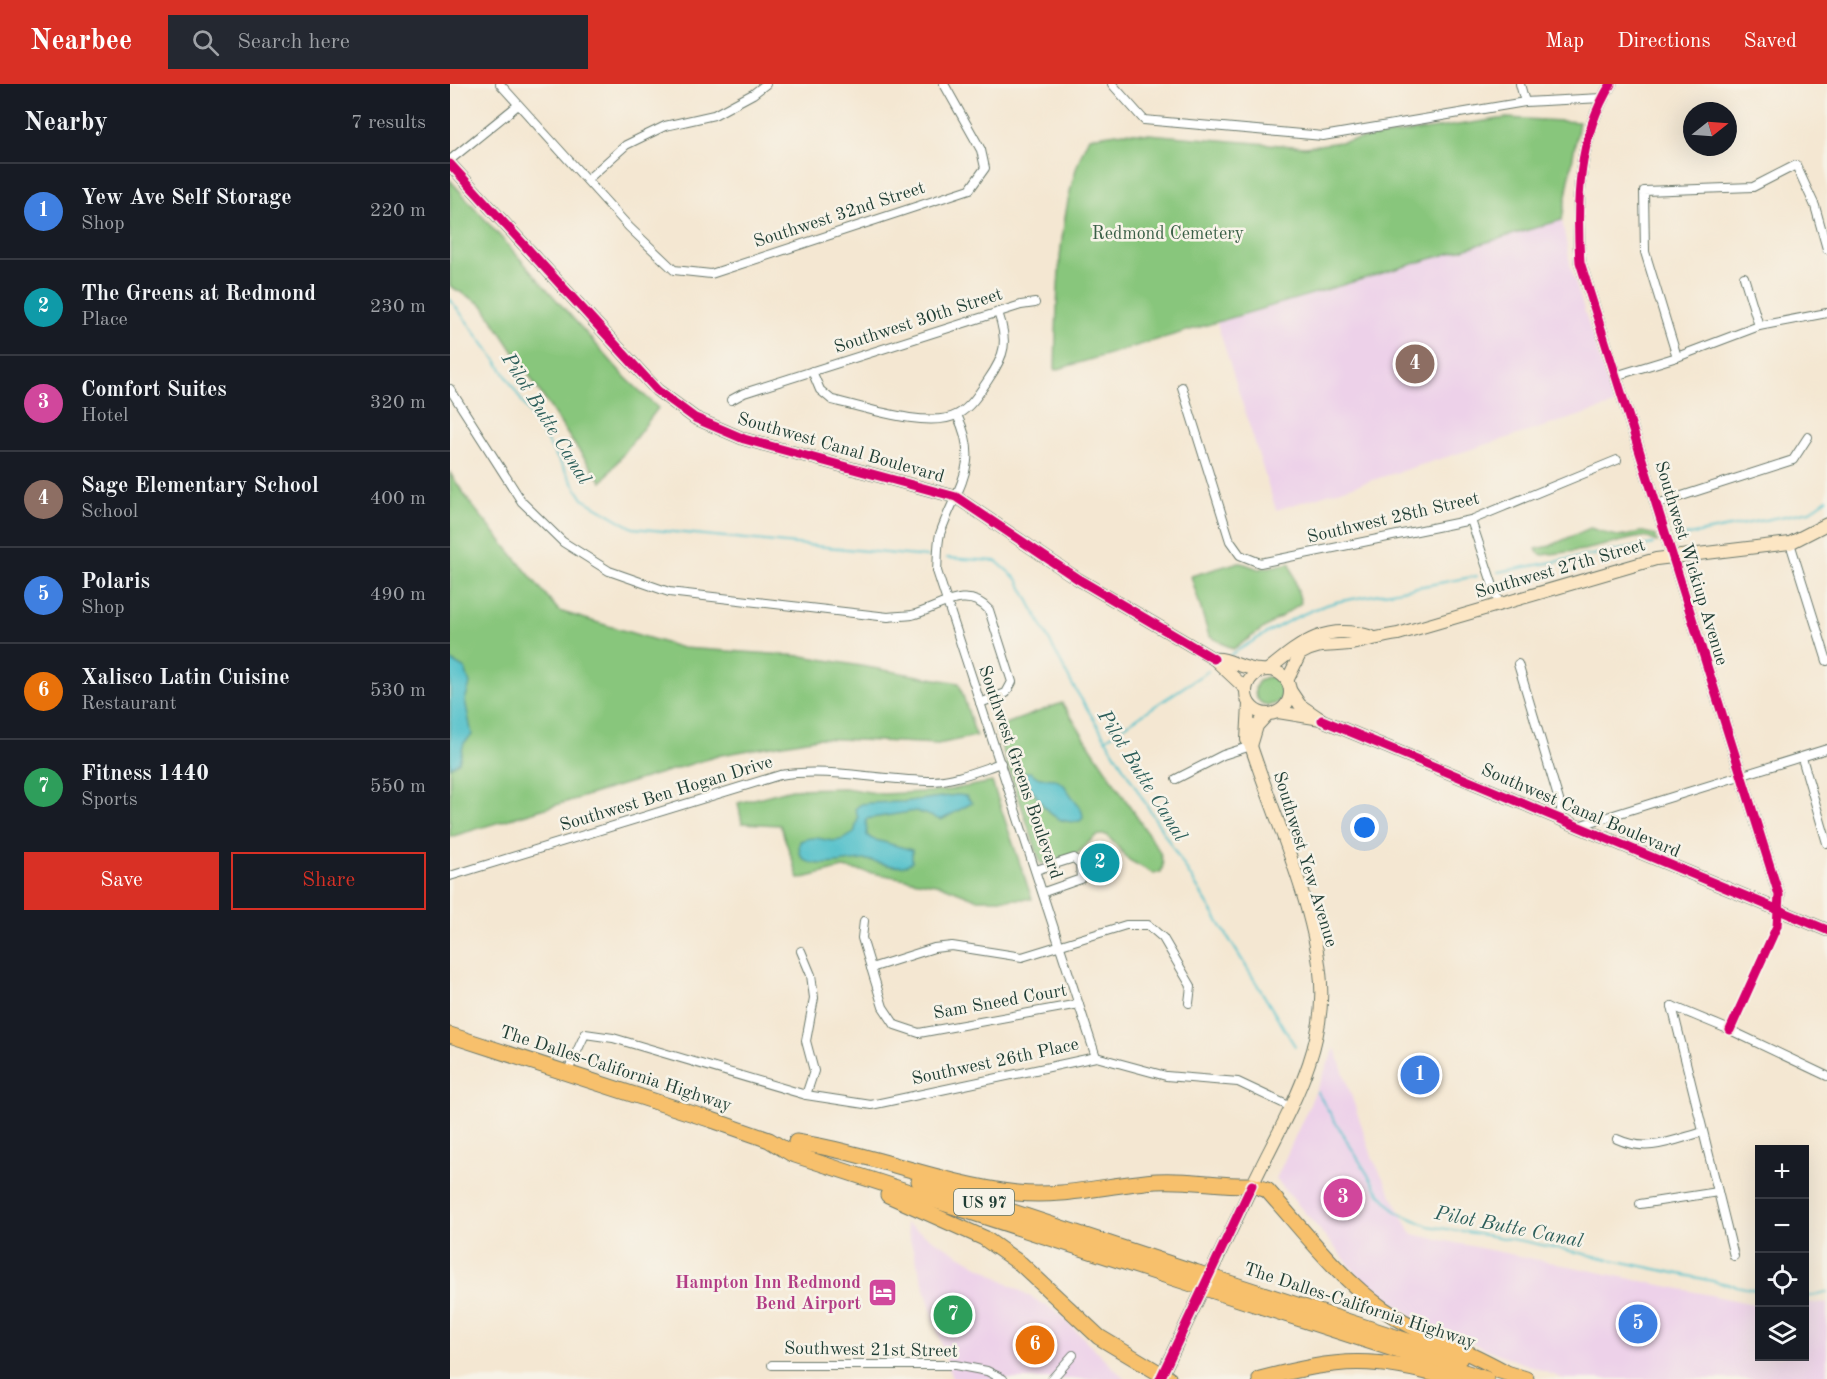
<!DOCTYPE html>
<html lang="en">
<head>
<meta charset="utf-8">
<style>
  :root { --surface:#171b24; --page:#242831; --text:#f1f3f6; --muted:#9ea1a6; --line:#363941; --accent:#d93025 }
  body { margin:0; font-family:"Old Standard TT",serif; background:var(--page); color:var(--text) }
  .controls { position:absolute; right:18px; bottom:18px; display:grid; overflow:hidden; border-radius:0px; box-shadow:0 6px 24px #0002 }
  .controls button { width:54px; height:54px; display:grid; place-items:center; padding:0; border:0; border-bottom:2px solid var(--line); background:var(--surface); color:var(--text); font:30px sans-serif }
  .compass { position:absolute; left:1233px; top:18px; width:54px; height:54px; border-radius:50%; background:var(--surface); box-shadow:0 6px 24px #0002; rotate:73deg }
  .you { position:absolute; left:915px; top:744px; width:21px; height:21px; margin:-15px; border:4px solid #fff; border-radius:50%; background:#1a73e8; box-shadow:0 0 0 9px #1a73e833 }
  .badge { display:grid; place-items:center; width:39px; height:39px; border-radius:50%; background:var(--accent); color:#fff; font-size:20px; font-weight:700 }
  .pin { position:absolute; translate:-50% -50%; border:3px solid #fff; box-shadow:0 2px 6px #0006 }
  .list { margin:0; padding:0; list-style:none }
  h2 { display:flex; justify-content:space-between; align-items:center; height:78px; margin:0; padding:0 24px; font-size:26px }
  h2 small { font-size:20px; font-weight:400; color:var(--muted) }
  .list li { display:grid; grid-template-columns:39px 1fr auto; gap:18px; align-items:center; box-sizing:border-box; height:96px; padding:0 24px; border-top:2px solid var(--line) }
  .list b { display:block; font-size:22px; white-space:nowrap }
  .list p { margin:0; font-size:20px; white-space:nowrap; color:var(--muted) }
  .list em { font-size:20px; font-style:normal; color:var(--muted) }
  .actions { display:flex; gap:12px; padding:18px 24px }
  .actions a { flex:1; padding:14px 0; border:2px solid var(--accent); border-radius:0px; text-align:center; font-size:21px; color:var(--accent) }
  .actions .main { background:var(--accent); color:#fff }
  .icon { flex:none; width:33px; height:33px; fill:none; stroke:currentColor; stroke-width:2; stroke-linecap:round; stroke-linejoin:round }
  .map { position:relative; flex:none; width:1377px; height:1295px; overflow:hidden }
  header { display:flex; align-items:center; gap:36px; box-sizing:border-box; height:84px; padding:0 30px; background:var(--accent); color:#fff }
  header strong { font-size:28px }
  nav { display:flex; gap:33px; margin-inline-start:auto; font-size:21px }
  .search { width:420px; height:54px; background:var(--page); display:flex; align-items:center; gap:15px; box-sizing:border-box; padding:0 21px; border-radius:0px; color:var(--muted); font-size:22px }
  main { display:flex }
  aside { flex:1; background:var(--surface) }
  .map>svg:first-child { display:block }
  .built { fill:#edd1e9 }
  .green { fill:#88c67c; stroke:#548258; stroke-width:1.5 }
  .water { fill:#54c1cb; stroke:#3a7f80; stroke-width:1.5 }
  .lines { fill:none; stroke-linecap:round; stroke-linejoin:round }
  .stream { stroke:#54c1cb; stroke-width:2 }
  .minor-casing { stroke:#6a786b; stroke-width:10 }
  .tertiary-casing { stroke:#6a786b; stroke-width:13 }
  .secondary-casing { stroke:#6a786b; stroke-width:14 }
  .trunk-casing { stroke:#6a786b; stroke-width:17 }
  .minor { stroke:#fff; stroke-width:8 }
  .tertiary { stroke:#fff; stroke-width:10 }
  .secondary { stroke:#fce6c4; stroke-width:12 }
  .trunk { stroke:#f7c06c; stroke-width:15 }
  .trunk-bridge-casing { stroke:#6a786b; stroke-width:17; stroke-linecap:butt }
  .trunk-bridge { stroke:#f7c06c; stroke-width:15 }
  .cycleway-casing { stroke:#f7f3e8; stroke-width:13 }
  .cycleway { stroke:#d6006c; stroke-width:9 }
  .labels { text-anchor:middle; stroke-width:5; stroke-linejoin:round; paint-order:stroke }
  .shield { fill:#f7f3e8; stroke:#60746a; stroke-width:1.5 }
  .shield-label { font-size:16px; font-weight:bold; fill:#1f3d34 }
  .street-label { font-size:18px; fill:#1f3d34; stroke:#f7f3e8 }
  .park-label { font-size:18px; fill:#395f46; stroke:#f7f3e8 }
  .hotel-label { font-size:18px; font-weight:bold; fill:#b23c85; stroke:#f7f3e8; text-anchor:end }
  .water-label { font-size:20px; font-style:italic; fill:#2c5e5a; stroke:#f7f3e8 }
</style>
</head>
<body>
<header>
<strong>Nearbee</strong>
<div class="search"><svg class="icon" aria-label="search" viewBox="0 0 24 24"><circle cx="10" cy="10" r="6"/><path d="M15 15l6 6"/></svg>Search here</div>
<nav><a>Map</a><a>Directions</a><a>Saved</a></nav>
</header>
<main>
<aside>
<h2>Nearby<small>7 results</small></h2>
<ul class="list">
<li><span class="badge" style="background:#3f7fe0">1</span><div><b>Yew Ave Self Storage</b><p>Shop</p></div><em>220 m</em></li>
<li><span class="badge" style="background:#0f9aa8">2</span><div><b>The Greens at Redmond</b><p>Place</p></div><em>230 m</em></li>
<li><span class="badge" style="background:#d1479c">3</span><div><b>Comfort Suites</b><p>Hotel</p></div><em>320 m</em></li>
<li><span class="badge" style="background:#8d6e63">4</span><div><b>Sage Elementary School</b><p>School</p></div><em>400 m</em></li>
<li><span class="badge" style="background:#3f7fe0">5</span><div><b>Polaris</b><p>Shop</p></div><em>490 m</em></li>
<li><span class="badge" style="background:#e8710a">6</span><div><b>Xalisco Latin Cuisine</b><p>Restaurant</p></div><em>530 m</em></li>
<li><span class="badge" style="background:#2e9e5b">7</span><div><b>Fitness 1440</b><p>Sports</p></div><em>550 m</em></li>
</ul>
<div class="actions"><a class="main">Save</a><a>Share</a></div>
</aside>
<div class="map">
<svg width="1377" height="1295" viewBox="0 0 1377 1295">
  <rect width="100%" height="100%" fill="#f7f3e8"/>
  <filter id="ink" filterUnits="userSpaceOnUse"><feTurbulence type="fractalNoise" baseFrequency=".0167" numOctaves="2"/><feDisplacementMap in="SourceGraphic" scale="12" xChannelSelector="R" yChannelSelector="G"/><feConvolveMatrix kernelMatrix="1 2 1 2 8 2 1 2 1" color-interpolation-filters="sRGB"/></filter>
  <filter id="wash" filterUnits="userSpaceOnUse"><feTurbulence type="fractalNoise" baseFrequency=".008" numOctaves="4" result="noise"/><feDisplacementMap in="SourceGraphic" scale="24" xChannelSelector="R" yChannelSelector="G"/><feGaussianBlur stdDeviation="1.35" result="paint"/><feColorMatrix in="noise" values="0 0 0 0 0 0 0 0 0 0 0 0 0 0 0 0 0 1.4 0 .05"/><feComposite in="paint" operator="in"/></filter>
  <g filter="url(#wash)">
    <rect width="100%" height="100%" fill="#f4e7d2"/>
    <g class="built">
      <polygon points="1112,136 1121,184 1164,321 826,426 767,239"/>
      <polygon points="885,964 923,1075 962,1150 1309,1221 1310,1272 1354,1272 1355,1219 1377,1219 1377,1295 1114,1295 977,1242 915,1199 826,1095"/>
      <polygon points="455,1139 607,1228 675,1295 502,1295"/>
    </g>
    <g class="green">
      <path d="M1056 34 1129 38 1112 136 605 286C607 217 607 114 639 53L674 48 855 63Z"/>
      <polygon points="0,96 176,294 208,324 152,398 122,357 33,221 0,202"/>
      <polygon points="0,389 20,419 109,527 232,564 353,572 509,599 526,652 488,660 368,654 271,671 0,753"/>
      <path d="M1140 444C1152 447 1160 453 1173 452 1190 450 1187 444 1206 452L1207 458 1196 453 1185 454 1134 466 1093 471 1088 469 1086 465 1100 462Z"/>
      <polygon points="789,478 809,485 840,479 851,519 783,565 759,552 741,492"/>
      <circle cx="819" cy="607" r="14"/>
      <path d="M612 619 710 768 713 781 711 788 704 790 679 776 657 751C641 749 640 760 629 768 620 775 602 777 591 780L545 644Z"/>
      <polygon points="542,698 582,815 526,815 491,801 393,784 349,795 330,741 292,739 288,719 342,705 395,704 432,710 493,707"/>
    </g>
    <g class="water">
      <polygon points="0,576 15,585 20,600 15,616 22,651 14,659 9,678 0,683"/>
      <path d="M580 688 589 694 605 695 614 701 632 727 633 734 630 737C598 743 590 713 573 693V689Z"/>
      <path d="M507 711 516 712 522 719 491 736 466 727 416 735 417 751 422 755 462 766V778C449 788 432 778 417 776 399 774 342 795 350 757 375 747 377 767 404 749L408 734 405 725 411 720 419 719 453 718Z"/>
    </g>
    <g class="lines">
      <g class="stream">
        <polyline points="0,215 48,279 133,415 183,444 477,473"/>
        <polyline points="1229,453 1360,427 1377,415"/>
        <polyline points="497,474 546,477 568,496 622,600 845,962"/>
        <polyline points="1048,488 1203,460"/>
        <path d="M780 571C815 550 847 529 886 518L1027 492"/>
        <polyline points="655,655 758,587"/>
        <polyline points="867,1008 929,1109 947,1128 978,1142 1073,1157 1310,1207"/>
        <polyline points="1354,1213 1377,1208"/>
      </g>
    </g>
  </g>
  <g filter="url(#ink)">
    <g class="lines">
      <defs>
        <g id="minor">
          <polyline points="50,0 179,143 224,186 261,190 520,105 535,84 531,66 494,0"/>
          <polyline points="662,0 694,36 873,52 1075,18 1152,14"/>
          <polyline points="1070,0 1075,18"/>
          <polyline points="0,76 68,21"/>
          <polyline points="138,95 176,61 215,42 264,31 303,10 316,0"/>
          <polyline points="1294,193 1309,242"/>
          <polyline points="1227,273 1195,168 1194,107 1303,103 1346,81 1365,122 1377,165"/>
          <path d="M362 287 370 306 382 316C413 323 480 346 508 330 521 323 530 308 538 296 556 270 558 258 548 228"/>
          <polyline points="1165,292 1227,273 1309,242 1377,229"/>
          <polyline points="732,303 780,457 790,471 810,479 1021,436 1167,376"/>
          <path d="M0 305 72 418 113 458 159 487 219 508 438 533C446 532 455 532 462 531 487 525 516 500 539 526L562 598 556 609 530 619"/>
          <polyline points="281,316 294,309 571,221 585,219"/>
          <path d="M507 331C532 382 506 403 490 450 487 461 488 476 487 487L646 973"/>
          <polyline points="1207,420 1343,376 1358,353"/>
          <polyline points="1021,436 1049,520"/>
          <polyline points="1340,459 1377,577"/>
          <polyline points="1068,580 1111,723 1111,735"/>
          <polyline points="1352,674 1377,759"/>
          <polyline points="726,695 773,671 801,662"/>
          <polyline points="1128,742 1377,665"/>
          <polyline points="586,786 624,774 630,780 631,795 594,808"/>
          <path d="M0 792 330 691C381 683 432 697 483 697 506 696 529 686 551 679"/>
          <polyline points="414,837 412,854 433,923 445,941 469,949 629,920"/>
          <polyline points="421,884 484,864 502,862 572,873 676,841 698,841 713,854 741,902 739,919"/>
          <polyline points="1222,922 1284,1172"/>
          <polyline points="1222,922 1280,946 1377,992"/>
          <polyline points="1280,946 1327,842 1328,826"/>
          <polyline points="117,989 135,950 163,954 356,1011 364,987 356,957 364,914 361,891 351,867"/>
          <polyline points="356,1011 421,1021 646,973 716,992 788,998 841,1023"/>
          <path d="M1167 1055C1197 1069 1221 1057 1253 1048"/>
          <polyline points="1190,1120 1268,1108"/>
          <polyline points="322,1281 505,1281 537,1287 553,1295"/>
          <polyline points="602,1295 623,1271"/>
        </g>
        <path id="tertiary" d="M1161 0C1128 52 1126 118 1130 178L1329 811 1328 826"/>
        <g id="secondary">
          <polyline points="0,80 207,306 245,334 294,355 506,413 628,495 764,575 796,605"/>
          <path d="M764 575C778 573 792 586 811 586"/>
          <path d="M819 585C852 558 877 538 922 553"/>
          <circle cx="818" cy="608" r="22"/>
          <path d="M837 597 850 570C872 557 883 564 906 559 920 556 933 552 948 550L1206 475 1340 459 1377 440"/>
          <polyline points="840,606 850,621 872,636 1377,846"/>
          <polyline points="828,628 871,635"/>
          <polyline points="801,662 807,642 818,630"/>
          <path d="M710 1295C740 1232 770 1169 800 1106 832 1037 880 968 870 888 862 816 824 732 801 662L797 656 799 620"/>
        </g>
        <g id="trunk">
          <polyline points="0,951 262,1036 319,1056 342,1070 742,1200"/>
          <path d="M346 1058C420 1069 491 1100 567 1109 614 1114 660 1100 707 1097 739 1095 770 1102 802 1101L817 1106C853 1146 888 1193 933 1225 971 1251 1015 1265 1055 1288"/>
          <polyline points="469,1097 748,1189"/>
          <polyline points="438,1111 534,1154 571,1180 649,1253 719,1295"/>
          <polyline points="770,1196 1010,1274"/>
          <polyline points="764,1207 1036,1295"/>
          <polyline points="1047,1286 1076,1295"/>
          <path d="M810 1295C891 1274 923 1272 1004 1295"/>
        </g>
      </defs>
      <use href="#minor" class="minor-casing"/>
      <use href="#tertiary" class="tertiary-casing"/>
      <use href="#secondary" class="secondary-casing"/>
      <use href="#trunk" class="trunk-casing"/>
      <use href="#minor" class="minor"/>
      <use href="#tertiary" class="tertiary"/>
      <use href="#secondary" class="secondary"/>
      <use href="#trunk" class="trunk"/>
      <defs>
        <g id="trunk-bridge">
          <polyline points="748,1189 770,1196"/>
          <polyline points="742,1200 764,1207"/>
        </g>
      </defs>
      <use href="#trunk-bridge" class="trunk-bridge-casing"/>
      <use href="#trunk-bridge" class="trunk-bridge"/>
      <defs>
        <g id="cycleway">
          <path d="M1161 0C1128 52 1126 118 1130 178L1329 811 1327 842 1280 946"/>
          <polyline points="0,80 207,306 245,334 294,355 506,413 628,495 764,575"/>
          <polyline points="872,636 1377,846"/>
          <polyline points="710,1295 802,1101"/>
        </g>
      </defs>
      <use href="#cycleway" class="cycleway-casing"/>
      <use href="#cycleway" class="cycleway"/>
    </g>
  </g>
  <defs>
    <symbol id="hotel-square" viewBox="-11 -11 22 22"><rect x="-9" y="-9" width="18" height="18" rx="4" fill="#d1479c" stroke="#f7f3e8"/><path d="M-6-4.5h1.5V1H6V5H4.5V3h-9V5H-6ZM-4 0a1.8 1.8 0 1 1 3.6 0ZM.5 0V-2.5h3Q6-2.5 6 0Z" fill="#fff"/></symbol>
  </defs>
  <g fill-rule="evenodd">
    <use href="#hotel-square" x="416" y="1192" width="33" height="33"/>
  </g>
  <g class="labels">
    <rect class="shield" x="504" y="1105" width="60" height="26" rx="4.5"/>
    <g class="shield-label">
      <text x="534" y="1124">US 97</text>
    </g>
    <g class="street-label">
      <text transform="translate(389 130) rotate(-18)" y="6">Southwest 32nd Street</text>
      <text transform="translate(468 236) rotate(-18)" y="6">Southwest 30th Street</text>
      <text transform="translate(391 363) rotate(16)" y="6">Southwest Canal Boulevard</text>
      <text transform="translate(943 433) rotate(-13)" y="6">Southwest 28th Street</text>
      <text transform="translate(1242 479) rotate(73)" y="6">Southwest Wickiup Avenue</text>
      <text transform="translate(1110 484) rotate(-16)" y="6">Southwest 27th Street</text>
      <text transform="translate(571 688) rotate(71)" y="6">Southwest Greens Boulevard</text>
      <text transform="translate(216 709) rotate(-17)" y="6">Southwest Ben Hogan Drive</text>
      <text transform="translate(1131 726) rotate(23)" y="6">Southwest Canal Boulevard</text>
      <text transform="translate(856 775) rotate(73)" y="6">Southwest Yew Avenue</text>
      <text transform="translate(550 917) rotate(-10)" y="6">Sam Sneed Court</text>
      <text transform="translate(545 977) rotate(-12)" y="6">Southwest 26th Place</text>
      <text transform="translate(166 984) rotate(18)" y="6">The Dalles-California Highway</text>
      <text transform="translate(910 1221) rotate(18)" y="6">The Dalles-California Highway</text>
      <text transform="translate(421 1265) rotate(1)" y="6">Southwest 21st Street</text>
    </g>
    <g class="park-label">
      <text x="718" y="155">Redmond Cemetery</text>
    </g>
    <g class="hotel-label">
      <text x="411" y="1204">Hampton Inn Redmond<tspan x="411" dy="21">Bend Airport</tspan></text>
    </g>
    <g class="water-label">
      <text transform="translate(97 334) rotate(58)" y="7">Pilot Butte Canal</text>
      <text transform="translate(693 691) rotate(58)" y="7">Pilot Butte Canal</text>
      <text transform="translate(1059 1142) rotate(11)" y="7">Pilot Butte Canal</text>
    </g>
  </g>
</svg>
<div class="controls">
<button>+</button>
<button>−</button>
<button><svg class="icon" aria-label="locate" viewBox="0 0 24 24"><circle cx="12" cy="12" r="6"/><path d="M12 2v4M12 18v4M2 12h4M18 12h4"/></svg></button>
<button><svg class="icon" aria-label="layers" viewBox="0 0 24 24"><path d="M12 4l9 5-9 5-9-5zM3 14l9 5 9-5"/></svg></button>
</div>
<svg class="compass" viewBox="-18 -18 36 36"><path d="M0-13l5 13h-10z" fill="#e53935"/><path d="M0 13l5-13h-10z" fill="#9ea1a6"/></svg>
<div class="you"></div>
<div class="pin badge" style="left:970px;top:991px;background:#3f7fe0">1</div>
<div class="pin badge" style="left:650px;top:779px;background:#0f9aa8">2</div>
<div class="pin badge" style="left:893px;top:1114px;background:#d1479c">3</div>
<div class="pin badge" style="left:965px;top:280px;background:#8d6e63">4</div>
<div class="pin badge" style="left:1188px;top:1240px;background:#3f7fe0">5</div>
<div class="pin badge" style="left:585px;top:1261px;background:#e8710a">6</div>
<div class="pin badge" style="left:503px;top:1231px;background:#2e9e5b">7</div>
</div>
</main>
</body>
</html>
